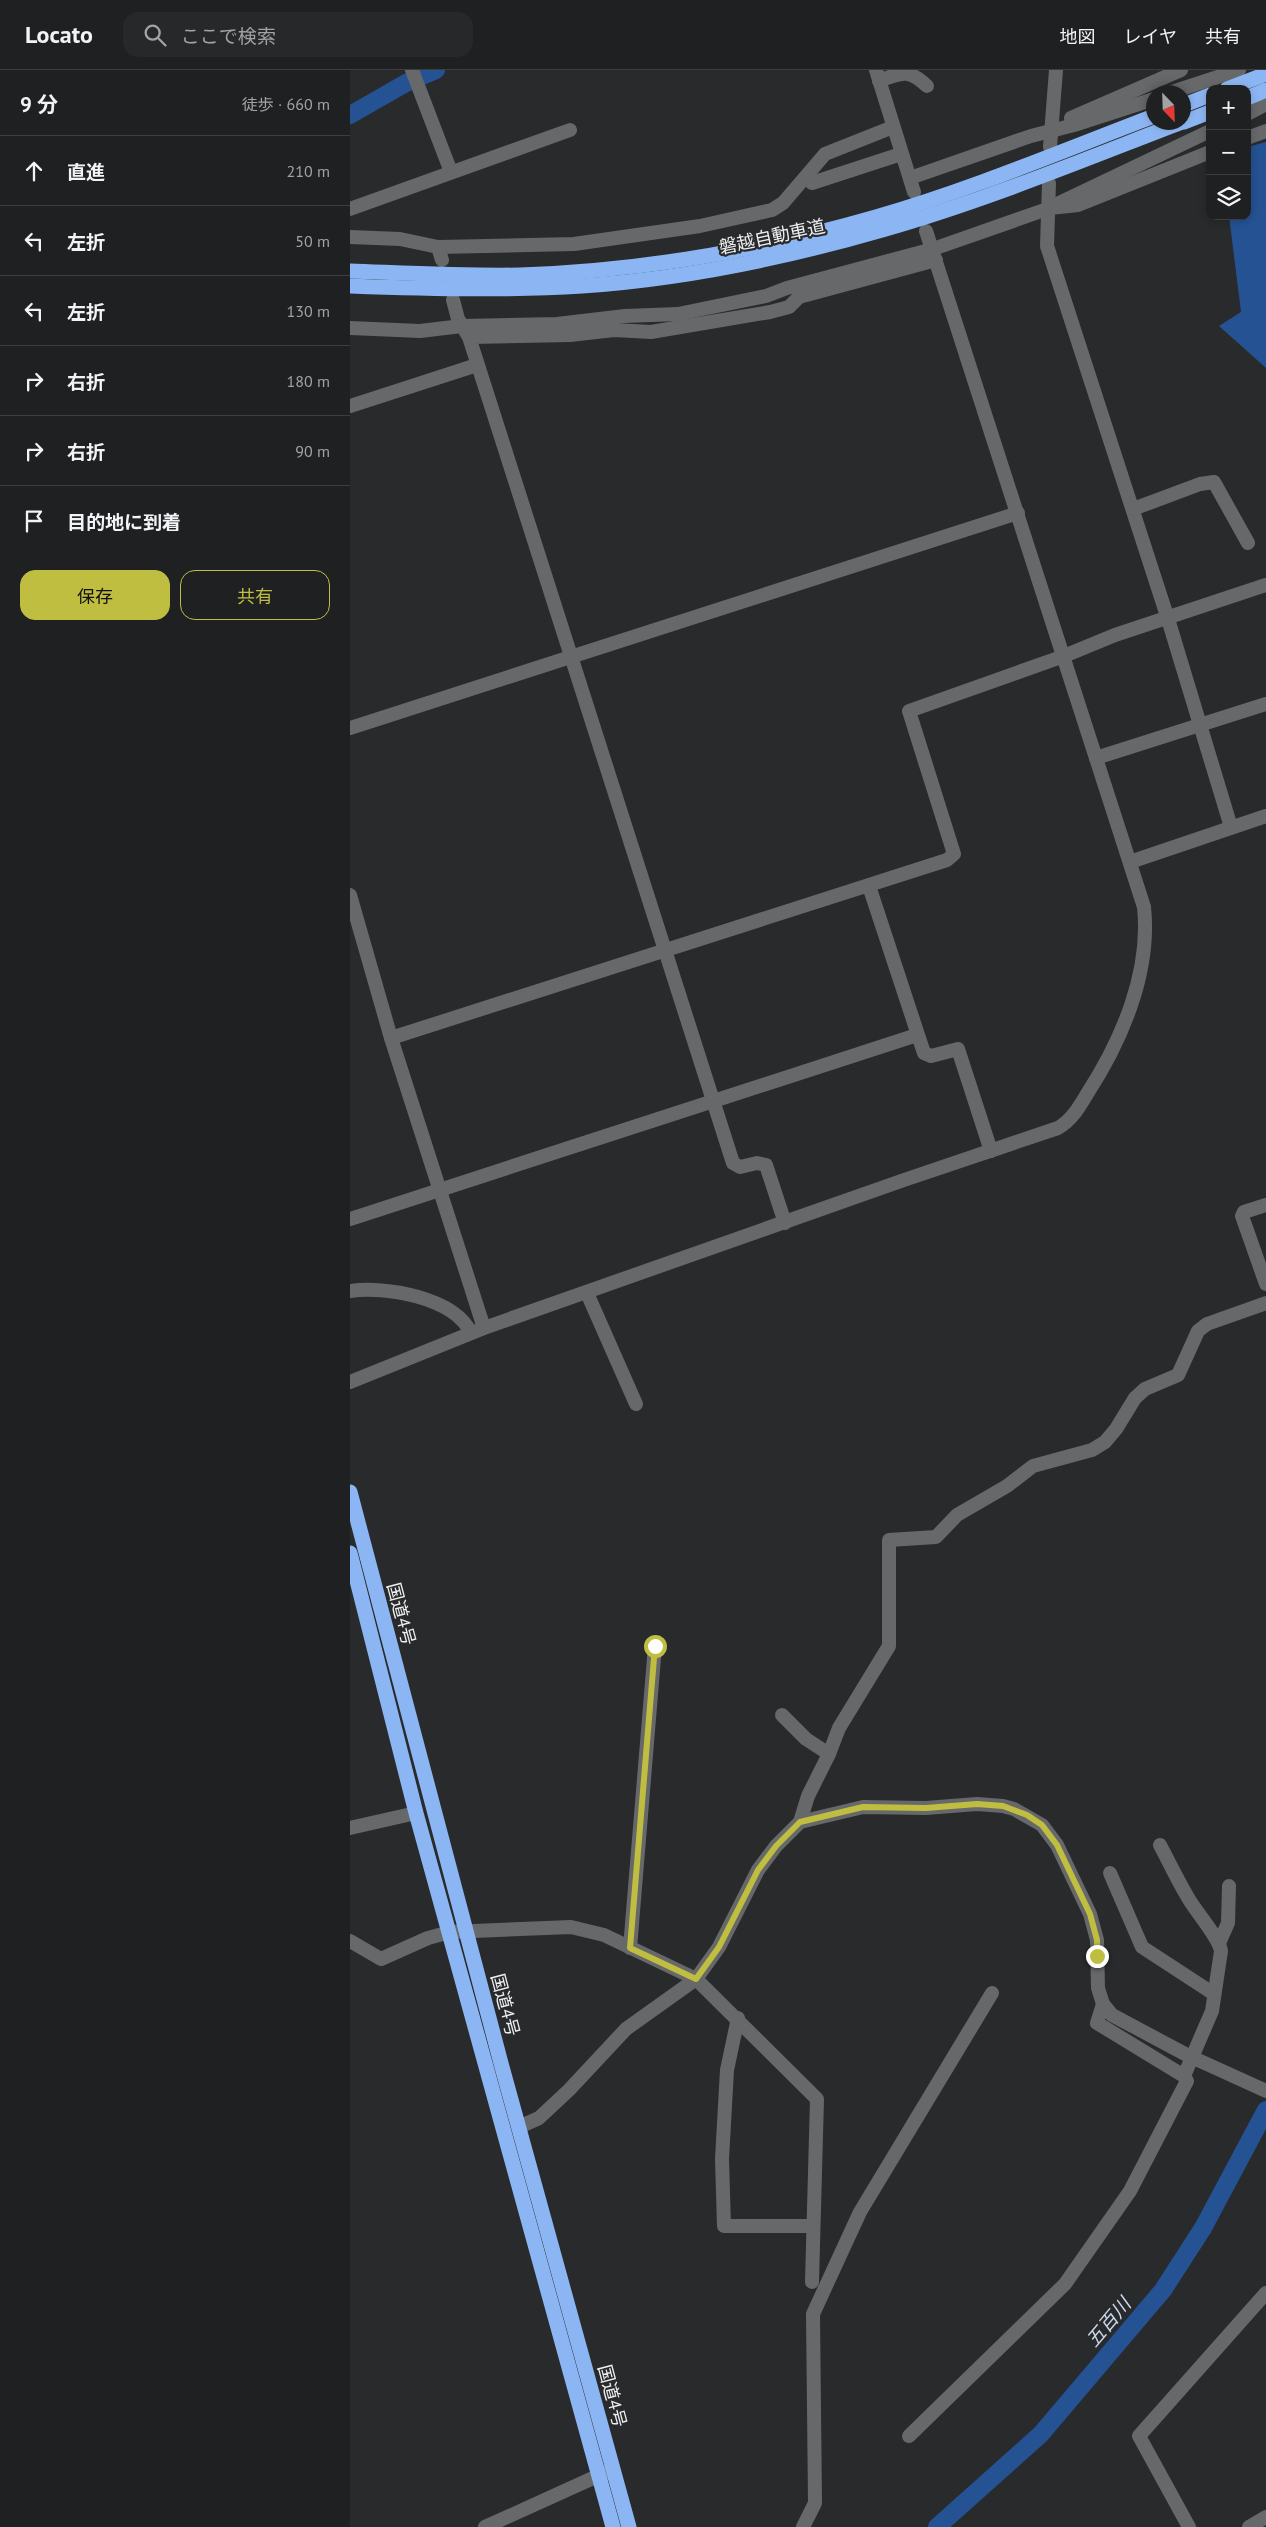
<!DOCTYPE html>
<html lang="ja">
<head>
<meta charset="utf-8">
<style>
  :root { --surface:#1e2021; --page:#26282a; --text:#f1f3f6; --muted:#a1a3a5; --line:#3c3e3f; --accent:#c0be40 }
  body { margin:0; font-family:"PT Sans","Noto Sans JP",sans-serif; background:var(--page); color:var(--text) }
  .controls { position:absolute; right:15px; top:15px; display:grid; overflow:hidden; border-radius:10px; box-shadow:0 2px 8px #0003 }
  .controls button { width:45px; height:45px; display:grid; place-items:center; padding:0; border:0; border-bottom:1px solid var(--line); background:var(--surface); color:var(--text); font:25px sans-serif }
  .compass { position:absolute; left:796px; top:15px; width:45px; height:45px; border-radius:50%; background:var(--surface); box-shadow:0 2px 8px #0003; rotate:157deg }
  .stop { position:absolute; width:15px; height:15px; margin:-11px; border:4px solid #c0be40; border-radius:50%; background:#fff }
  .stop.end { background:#c0be40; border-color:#fff; box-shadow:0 1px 5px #0008 }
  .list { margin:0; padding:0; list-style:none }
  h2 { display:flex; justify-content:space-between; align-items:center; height:65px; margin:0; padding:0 20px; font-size:21px }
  h2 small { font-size:16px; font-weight:400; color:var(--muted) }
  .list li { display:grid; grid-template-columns:32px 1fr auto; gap:15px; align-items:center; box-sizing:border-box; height:70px; padding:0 20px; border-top:1px solid var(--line) }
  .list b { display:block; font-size:19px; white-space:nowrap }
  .list em { font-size:16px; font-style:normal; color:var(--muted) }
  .actions { display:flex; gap:10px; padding:15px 20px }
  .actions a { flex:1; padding:11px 0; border:1px solid var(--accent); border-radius:15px; text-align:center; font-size:18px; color:var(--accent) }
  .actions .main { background:var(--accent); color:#111 }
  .icon { flex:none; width:28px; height:28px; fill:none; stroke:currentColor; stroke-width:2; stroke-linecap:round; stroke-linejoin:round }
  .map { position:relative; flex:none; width:916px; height:2457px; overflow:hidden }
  header { display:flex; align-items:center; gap:30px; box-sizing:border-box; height:70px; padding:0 25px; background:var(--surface); border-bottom:1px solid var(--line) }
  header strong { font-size:24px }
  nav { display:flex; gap:28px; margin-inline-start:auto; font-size:18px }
  .search { width:350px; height:45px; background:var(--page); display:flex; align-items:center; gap:12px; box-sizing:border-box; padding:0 18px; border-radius:15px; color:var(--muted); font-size:19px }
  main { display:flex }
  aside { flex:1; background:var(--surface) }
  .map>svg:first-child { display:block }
  .forest { fill:#255293 }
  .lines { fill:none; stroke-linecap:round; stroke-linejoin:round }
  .river { stroke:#255293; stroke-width:18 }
  .minor { stroke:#66686a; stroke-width:14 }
  .highway { stroke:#8cb6f3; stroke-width:15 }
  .route { stroke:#c0be40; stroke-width:6 }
  .labels { text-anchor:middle; stroke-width:4.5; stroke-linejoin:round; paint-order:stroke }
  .street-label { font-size:18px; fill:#efeff1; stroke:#282a2c }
  .water-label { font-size:19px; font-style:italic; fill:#ccd8ec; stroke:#282a2c }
</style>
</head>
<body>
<header>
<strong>Locato</strong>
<div class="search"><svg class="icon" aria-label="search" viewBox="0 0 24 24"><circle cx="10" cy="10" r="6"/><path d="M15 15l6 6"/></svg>ここで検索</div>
<nav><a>地図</a><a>レイヤ</a><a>共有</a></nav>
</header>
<main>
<aside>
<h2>9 分<small>徒歩 · 660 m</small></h2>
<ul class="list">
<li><svg class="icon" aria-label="ahead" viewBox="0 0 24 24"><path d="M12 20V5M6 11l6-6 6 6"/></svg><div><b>直進</b></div><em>210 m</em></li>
<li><svg class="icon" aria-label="left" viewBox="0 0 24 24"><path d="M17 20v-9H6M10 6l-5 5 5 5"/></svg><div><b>左折</b></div><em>50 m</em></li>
<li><svg class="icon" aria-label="left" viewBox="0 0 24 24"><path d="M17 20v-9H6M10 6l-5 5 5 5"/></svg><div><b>左折</b></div><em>130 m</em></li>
<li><svg class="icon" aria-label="right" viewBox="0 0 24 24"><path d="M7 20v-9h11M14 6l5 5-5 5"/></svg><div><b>右折</b></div><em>180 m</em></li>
<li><svg class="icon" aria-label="right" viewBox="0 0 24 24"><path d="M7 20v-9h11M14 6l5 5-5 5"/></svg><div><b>右折</b></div><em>90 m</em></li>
<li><svg class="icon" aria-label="arrive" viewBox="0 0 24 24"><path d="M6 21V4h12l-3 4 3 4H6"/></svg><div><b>目的地に到着</b></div></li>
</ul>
<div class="actions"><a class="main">保存</a><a>共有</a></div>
</aside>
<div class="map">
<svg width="916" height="2457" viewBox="0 0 916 2457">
  <rect width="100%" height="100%" fill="#282a2c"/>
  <polygon class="forest" points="916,72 916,298 869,256 891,242 879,146 897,146 897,77"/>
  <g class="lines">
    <g class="river">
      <polyline points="0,45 56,13 86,0"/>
      <polyline points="587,2457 691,2364 813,2220 853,2158 916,2040"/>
    </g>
    <g class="minor">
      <polyline points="62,0 101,102"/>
      <polyline points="526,0 564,122"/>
      <path d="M529 11C554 1 560 0 577 16"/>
      <polyline points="822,22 889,0"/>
      <polyline points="897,44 916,34"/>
      <polyline points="721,48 831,0"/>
      <polyline points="897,68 916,61"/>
      <polyline points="700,77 706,0"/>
      <polyline points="560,108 681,66 724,55 804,29"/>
      <polyline points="462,113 551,84"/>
      <polyline points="699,113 697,176 818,549 881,757"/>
      <polyline points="709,133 860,61"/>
      <polyline points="0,139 220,60"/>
      <polyline points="0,167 50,169 88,177 224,174 350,156 422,140 433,133 475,84 543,57"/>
      <polyline points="88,177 92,190"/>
      <polyline points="103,230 108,249 119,267 383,1093 390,1097 407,1093 416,1095 435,1153"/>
      <polyline points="0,258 70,261 112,256 207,254 275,246 328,244 416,226 437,218 583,179 700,138 728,135 860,82"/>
      <polyline points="119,267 220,265 264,260 301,262 420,242 439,237 449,227 586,190"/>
      <polyline points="0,336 127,295"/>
      <polyline points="783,439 850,414 864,412 898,473"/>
      <polyline points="0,658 668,443"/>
      <polyline points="746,688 916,634"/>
      <polyline points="780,792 916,746"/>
      <polyline points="519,816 574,983 581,986 608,979 641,1081"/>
      <polyline points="0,825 41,968 134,1258"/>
      <polyline points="41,968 597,790 604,784 559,641 714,586 765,565 916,515"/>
      <polyline points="916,1135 894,1142 892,1146 916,1214"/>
      <polyline points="0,1149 567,965"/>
      <path d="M0 1221C35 1216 104 1227 121 1263"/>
      <polyline points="237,1223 286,1334"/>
      <path d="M0 1312 134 1258 554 1110 708 1058C722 1050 729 1037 737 1024 772 970 801 902 794 837L576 161"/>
      <polyline points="432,1645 456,1669 479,1684"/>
      <polyline points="450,1752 458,1726 479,1684 489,1658 539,1576 539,1470 586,1467 607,1445 657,1416 683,1396 742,1380 755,1372 766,1359 785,1328 795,1319 828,1305 848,1261 857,1254 916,1233"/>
      <polyline points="0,1758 66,1743"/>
      <path d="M810 1775C819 1792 827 1809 837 1826 845 1841 869 1867 871 1881L862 1941 834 2006"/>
      <polyline points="760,1803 792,1877 864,1924"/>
      <polyline points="0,1871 31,1889 78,1868 100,1862 221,1857 254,1865 346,1909 467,2029 462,2212"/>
      <polyline points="870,1871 878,1853 879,1816"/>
      <polyline points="280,1878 305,1576"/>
      <polyline points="388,1948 377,2000 372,2089 374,2156 463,2156"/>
      <polyline points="169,2057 189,2048 219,2020 276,1959 346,1909 369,1877 408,1800 426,1776 450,1752 513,1737 576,1738 627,1734 653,1736 664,1739 692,1755 707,1775 740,1844 747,1870 748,1918 753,1934 762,1945 837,1985 916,2021"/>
      <polyline points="559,2366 715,2214 780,2121 837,2011 834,2006 747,1953 753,1934"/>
      <polyline points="135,2457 263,2399"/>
      <polyline points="453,2457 465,2433 463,2244 510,2142 642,1923"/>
      <polyline points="839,2457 789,2366 916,2223"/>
      <polyline points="899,2457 916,2447"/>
    </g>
    <g class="highway">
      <polyline points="877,19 916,4"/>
      <polyline points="897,28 916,20"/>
      <polyline points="834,35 860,25"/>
      <polyline points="834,52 860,42"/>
      <path d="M0 201C57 203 114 206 170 205 290 201 411 180 526 147 620 120 712 81 804 46"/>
      <path d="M0 216C77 219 155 221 232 216 333 209 435 188 532 160 634 131 733 90 832 52"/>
      <polyline points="0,1422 152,1997 279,2457"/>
      <polyline points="0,1483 66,1743 263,2457"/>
    </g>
  </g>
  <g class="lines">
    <polyline class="route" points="305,1576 280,1878 346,1909 369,1877 408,1800 426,1776 450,1752 513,1737 576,1738 627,1734 653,1736 677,1745 692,1755 707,1775 740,1844 747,1870 747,1886"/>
  </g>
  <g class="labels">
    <g class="street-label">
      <text transform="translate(422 167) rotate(-12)" y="6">磐越自動車道</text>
      <text transform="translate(51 1544) rotate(75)" y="6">国道4号</text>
      <text transform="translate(155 1935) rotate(75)" y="6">国道4号</text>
      <text transform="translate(262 2326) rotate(75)" y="6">国道4号</text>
    </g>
    <g class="water-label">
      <text transform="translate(758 2252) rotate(-50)" y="7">五百川</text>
    </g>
  </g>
</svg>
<div class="controls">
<button>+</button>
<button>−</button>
<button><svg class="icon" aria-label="layers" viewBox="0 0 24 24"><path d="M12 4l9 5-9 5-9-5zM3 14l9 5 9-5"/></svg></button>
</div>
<svg class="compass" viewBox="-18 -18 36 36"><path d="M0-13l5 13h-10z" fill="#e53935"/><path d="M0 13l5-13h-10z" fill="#a1a3a5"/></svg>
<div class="stop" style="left:305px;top:1576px"></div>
<div class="stop end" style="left:747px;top:1886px"></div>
</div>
</main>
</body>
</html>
